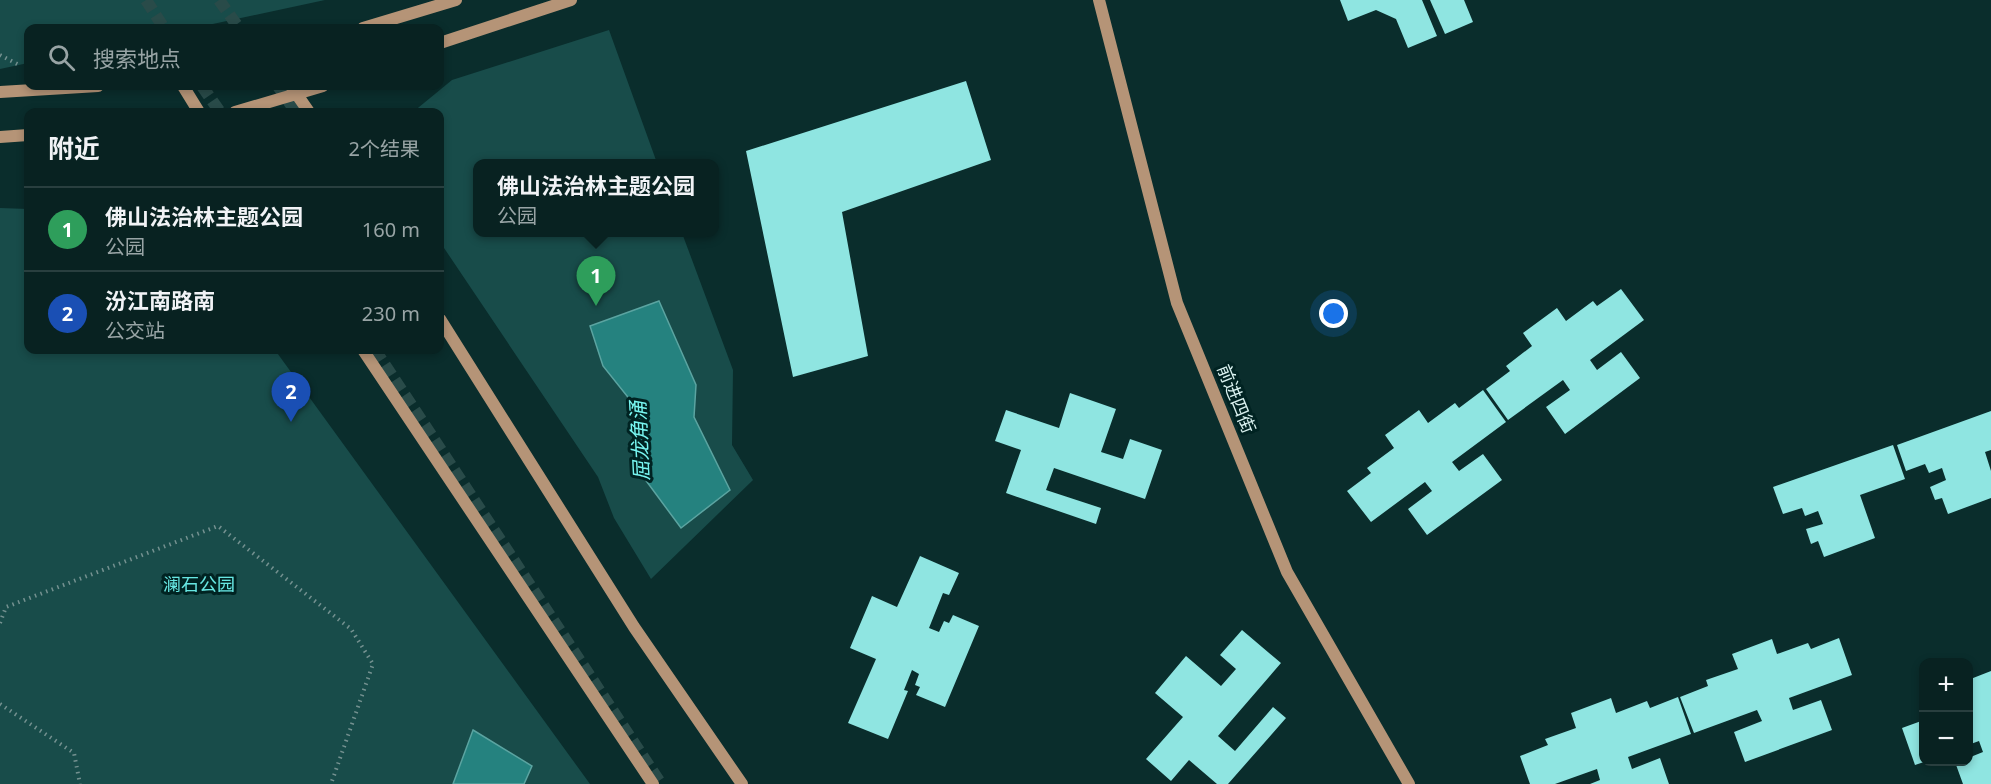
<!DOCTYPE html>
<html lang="zh">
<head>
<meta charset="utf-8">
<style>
  :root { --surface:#082221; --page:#112a2a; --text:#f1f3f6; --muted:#98a4a5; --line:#293f3f; --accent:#0f766e }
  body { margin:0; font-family:"Noto Sans","Noto Sans SC",sans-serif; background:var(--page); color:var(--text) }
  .controls { position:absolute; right:18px; bottom:18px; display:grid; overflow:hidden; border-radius:12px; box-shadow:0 3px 9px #0003 }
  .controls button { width:54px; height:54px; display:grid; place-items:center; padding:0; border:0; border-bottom:2px solid var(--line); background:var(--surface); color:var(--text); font:30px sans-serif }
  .you { position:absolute; left:1334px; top:314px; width:21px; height:21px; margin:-15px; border:4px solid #fff; border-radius:50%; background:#1a73e8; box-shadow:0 0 0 9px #1a73e833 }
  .badge { display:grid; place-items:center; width:39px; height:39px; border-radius:50%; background:var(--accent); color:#fff; font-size:20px; font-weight:700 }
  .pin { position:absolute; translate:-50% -50px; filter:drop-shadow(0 2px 3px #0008) }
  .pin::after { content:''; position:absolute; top:32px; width:21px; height:18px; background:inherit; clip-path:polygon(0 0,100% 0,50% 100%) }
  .popup { position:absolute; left:473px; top:159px; width:246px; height:78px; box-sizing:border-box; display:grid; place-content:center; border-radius:12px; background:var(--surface); filter:drop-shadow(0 2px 4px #0005); font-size:20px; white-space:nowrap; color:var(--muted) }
  .popup b { font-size:22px; color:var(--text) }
  .popup::after { content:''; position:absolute; left:50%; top:100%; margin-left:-12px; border:12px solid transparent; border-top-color:var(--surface) }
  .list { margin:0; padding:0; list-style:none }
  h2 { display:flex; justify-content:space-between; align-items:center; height:78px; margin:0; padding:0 24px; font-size:26px }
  h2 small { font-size:20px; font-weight:400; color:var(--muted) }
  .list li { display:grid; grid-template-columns:39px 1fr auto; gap:18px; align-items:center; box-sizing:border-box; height:84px; padding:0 24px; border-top:2px solid var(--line) }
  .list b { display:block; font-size:22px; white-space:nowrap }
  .list p { margin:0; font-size:20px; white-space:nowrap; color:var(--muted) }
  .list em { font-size:20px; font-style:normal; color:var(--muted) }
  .icon { flex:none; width:33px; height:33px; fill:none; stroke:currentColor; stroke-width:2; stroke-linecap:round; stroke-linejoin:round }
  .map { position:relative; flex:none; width:1991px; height:784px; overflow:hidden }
  .search { position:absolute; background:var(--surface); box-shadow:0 3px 9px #0003; left:24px; top:24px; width:420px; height:66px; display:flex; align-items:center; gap:15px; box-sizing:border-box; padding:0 21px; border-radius:12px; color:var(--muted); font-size:22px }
  .panel { position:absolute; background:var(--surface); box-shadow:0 3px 9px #0003; left:24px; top:108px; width:420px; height:246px; border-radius:12px }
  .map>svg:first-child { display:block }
  .green { fill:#184c4a }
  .water { fill:#25827f; stroke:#5ba4a1; stroke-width:1.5 }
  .building { fill:#8fe5e1 }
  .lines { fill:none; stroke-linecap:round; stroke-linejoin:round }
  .secondary-tunnel { stroke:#294b49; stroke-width:12; stroke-dasharray:12 6; stroke-linecap:butt }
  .path { stroke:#749190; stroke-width:4; stroke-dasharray:1.5 4.5; stroke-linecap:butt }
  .secondary { stroke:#b59477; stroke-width:12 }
  .labels { text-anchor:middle; stroke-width:6; stroke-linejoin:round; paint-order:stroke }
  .street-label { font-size:18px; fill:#daf2f0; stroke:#002322 }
  .park-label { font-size:18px; fill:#67e7e3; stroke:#002322 }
  .water-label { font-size:20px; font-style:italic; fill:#78f7f2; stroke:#002322 }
</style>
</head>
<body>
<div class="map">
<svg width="1991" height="784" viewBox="0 0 1991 784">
  <rect width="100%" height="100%" fill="#0a2d2c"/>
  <g class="green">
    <polygon points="0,0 325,0 194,28 28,28 28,63 0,69"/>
    <polygon points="609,30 657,163 478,164 478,232 682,233 733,370 732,445 753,480 651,579 614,518 598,477 440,242 440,112 413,112 452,80"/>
    <polygon points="0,208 28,209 28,350 275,350 590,784 0,784"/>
  </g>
  <g class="water">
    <polygon points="659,301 696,385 694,417 730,490 681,528 633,463 639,411 603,366 590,326"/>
    <polygon points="473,730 532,766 524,784 453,784"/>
  </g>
  <g class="building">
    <polygon points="1340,0 1422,0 1437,36 1408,48 1396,19 1376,10 1348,21"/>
    <polygon points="1430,0 1464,0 1473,22 1445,34"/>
    <polygon points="966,81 991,160 842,212 868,356 793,377 746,151"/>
    <polygon points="1621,289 1644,320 1590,360 1597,370 1621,352 1640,378 1565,434 1546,407 1570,390 1563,380 1508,420 1486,389 1510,371 1506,366 1532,346 1523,333 1557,308 1566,321 1593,301 1597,306"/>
    <polygon points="1483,390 1506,422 1452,462 1459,471 1483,454 1502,480 1427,535 1408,509 1432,491 1425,482 1371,522 1347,491 1371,473 1367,468 1394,448 1385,435 1419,410 1428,423 1455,403 1459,408"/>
    <polygon points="1070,393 1116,409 1101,452 1123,459 1130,439 1162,450 1145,499 1054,468 1046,490 1101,508 1096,524 1006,493 1021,450 995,441 1006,410 1059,428"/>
    <polygon points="1991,411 1991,450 1985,452 1991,471 1991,498 1948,514 1942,498 1935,500 1930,487 1946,480 1942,468 1929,473 1925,464 1906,471 1897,445"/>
    <polygon points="1893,445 1905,479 1860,495 1875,538 1824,557 1818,541 1811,544 1806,529 1823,524 1818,511 1805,516 1802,508 1783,514 1773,487"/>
    <polygon points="920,556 959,573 949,595 943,593 929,628 939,632 944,621 949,623 953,615 979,626 945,707 916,695 920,687 915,685 919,674 912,670 904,690 908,691 888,739 848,723 876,659 850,648 872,596 897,607"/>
    <polygon points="1242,630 1281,663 1218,736 1235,751 1273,707 1286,718 1228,784 1217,784 1189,760 1171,781 1146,759 1183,717 1155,693 1186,656 1221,686 1236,669 1220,655"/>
    <polygon points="1839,638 1852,675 1789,698 1793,710 1821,700 1832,730 1745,762 1734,732 1762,721 1757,710 1694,733 1680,697 1708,686 1706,680 1738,669 1732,654 1772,639 1777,654 1808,643 1811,649"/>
    <polygon points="1991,671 1991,784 1963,784 1955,762 1968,762 1968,758 1983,752 1979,741 1968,745 1968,680"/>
    <polygon points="1678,697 1691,734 1628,757 1632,769 1660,758 1669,784 1590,784 1600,780 1597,769 1555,784 1530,784 1520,756 1548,745 1545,739 1576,728 1571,713 1611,698 1616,713 1647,701 1650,708"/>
    <polygon points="1924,720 1924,762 1915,765 1902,728"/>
  </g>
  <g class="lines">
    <g class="secondary-tunnel">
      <polyline points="146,0 164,28"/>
      <polyline points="219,0 239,28"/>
      <polyline points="202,86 220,112"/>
      <polyline points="278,86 296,112"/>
      <polyline points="375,350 661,784"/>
    </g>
    <g class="path">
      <polyline points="0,55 19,65"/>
      <polyline points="0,623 6,607 218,526 351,629 373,664 331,784"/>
      <polyline points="0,704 74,753 80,784"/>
    </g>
    <g class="secondary">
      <polyline points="1099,0 1177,303 1287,572 1409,784"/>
      <polyline points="363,28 456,0"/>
      <polyline points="440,43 571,0"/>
      <polyline points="183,86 199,112"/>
      <polyline points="291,86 309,112"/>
      <polyline points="0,92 98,86"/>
      <polyline points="235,112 323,86"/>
      <polyline points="0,137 28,135"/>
      <polyline points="440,319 634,627 742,784"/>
      <polyline points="363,350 653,784"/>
    </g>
  </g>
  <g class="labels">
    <g class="street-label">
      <text transform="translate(1236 399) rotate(68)" y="6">前进四街</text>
    </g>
    <g class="park-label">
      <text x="199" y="591">澜石公园</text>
    </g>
    <g class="water-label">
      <text transform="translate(640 441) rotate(-93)" y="7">屈龙角涌</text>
    </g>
  </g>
</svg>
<div class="controls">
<button>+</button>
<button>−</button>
</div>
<div class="you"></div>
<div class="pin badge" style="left:596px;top:306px;background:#2e9e5b">1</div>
<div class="popup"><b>佛山法治林主题公园</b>公园</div>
<div class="pin badge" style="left:291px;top:422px;background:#1a4fb4">2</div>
<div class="search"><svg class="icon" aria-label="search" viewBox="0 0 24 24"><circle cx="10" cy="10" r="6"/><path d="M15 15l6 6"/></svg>搜索地点</div>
<section class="panel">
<h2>附近<small>2个结果</small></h2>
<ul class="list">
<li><span class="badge" style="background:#2e9e5b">1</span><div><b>佛山法治林主题公园</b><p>公园</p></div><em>160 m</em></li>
<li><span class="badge" style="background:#1a4fb4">2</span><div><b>汾江南路南</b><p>公交站</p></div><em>230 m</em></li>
</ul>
</section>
</div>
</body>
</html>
